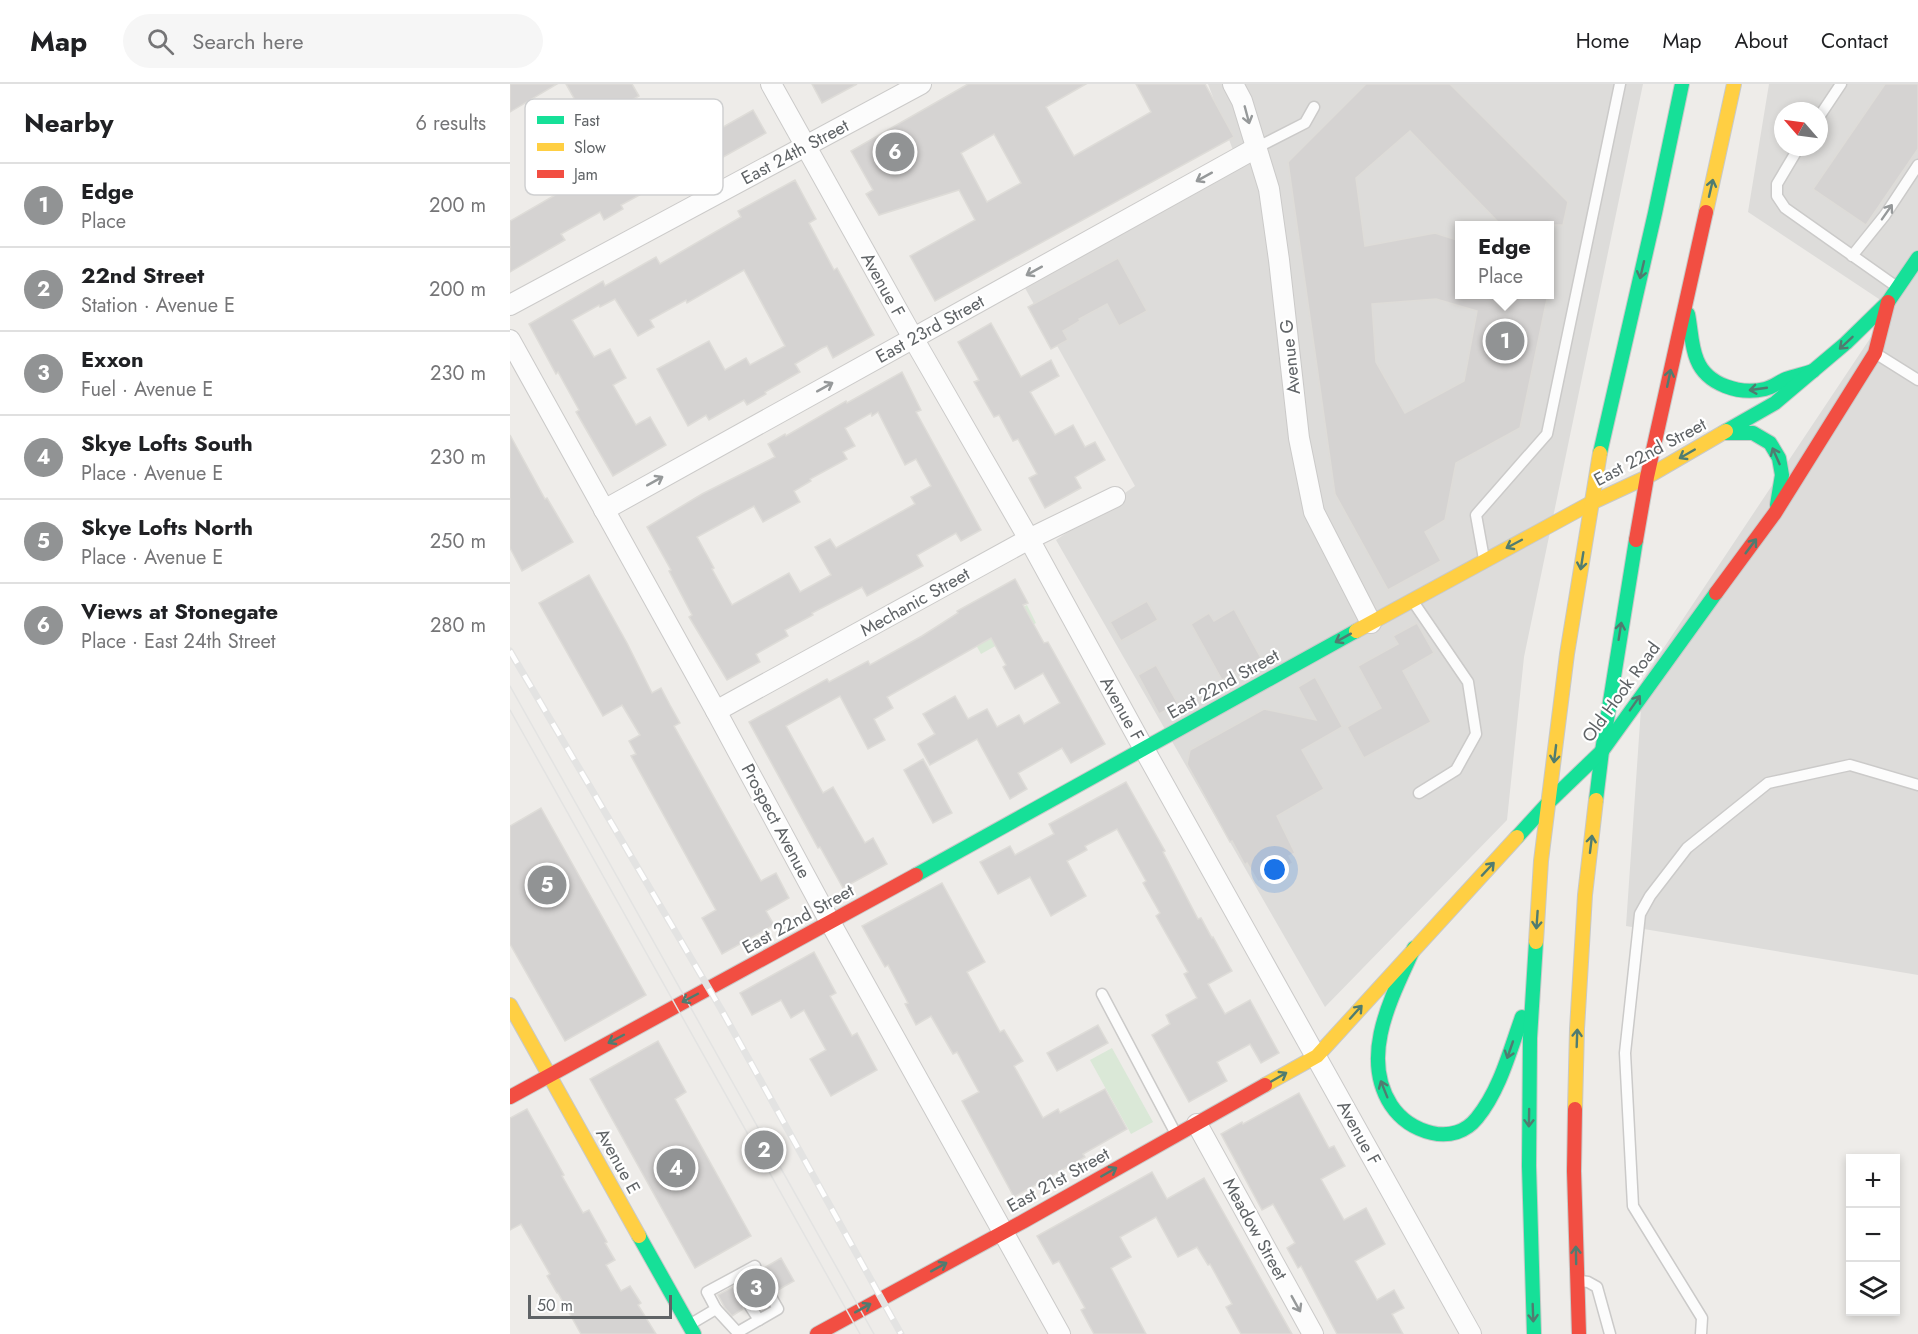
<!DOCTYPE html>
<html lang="en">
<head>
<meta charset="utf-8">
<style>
  :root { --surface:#fff; --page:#f6f6f6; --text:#202124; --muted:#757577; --line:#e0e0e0; --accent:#919394 }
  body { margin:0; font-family:Jost,sans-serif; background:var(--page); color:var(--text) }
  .controls { position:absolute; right:18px; bottom:18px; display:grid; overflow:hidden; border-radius:0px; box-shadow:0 3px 9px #0003 }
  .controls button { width:54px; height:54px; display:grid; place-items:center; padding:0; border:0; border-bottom:2px solid var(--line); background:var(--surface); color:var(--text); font:30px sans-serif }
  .compass { position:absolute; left:1264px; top:18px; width:54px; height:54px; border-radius:50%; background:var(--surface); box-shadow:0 3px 9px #0003; rotate:298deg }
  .scale { position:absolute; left:18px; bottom:15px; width:144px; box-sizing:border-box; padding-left:6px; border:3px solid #5f6366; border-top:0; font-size:16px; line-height:21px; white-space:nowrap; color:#5f6366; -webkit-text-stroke:4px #fff; paint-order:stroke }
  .you { position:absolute; left:765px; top:786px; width:21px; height:21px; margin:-15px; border:4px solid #fff; border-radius:50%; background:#1a73e8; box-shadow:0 0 0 9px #1a73e833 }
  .badge { display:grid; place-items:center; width:39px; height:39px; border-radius:50%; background:var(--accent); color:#fff; font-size:20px; font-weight:700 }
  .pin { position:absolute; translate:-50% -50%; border:3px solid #fff; box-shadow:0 2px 6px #0006 }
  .popup { position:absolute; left:945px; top:137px; width:99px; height:78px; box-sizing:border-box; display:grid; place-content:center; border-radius:0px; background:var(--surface); filter:drop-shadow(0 2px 4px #0005); font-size:20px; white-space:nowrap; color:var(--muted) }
  .popup b { font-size:22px; color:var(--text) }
  .popup::after { content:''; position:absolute; left:50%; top:100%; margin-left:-12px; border:12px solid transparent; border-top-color:var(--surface) }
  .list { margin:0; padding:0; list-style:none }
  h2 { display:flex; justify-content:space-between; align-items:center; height:78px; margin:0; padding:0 24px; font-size:26px }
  h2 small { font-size:20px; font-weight:400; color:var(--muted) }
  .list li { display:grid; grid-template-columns:39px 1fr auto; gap:18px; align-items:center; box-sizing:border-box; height:84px; padding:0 24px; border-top:2px solid var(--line) }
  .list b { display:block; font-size:22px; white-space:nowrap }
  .list p { margin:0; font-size:20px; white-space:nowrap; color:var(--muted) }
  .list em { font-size:20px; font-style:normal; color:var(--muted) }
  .icon { flex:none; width:33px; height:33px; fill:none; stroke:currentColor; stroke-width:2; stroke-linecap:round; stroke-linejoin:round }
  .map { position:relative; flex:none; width:1408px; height:1250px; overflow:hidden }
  header { display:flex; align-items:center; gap:36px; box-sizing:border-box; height:84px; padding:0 30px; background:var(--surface); border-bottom:2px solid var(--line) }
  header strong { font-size:28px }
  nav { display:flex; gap:33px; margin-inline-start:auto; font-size:21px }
  .search { width:420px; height:54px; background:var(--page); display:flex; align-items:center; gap:15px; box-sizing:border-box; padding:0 21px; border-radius:33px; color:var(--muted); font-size:22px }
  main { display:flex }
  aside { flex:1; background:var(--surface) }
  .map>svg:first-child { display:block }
  .industrial { fill:#dddcda; fill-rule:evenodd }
  .green { fill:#dae8d7 }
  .building { fill:#d5d3d2; stroke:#dedcd8; stroke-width:1.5; fill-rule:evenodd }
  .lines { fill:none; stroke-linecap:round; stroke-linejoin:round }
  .lane-casing { stroke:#cbcac9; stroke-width:13 }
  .street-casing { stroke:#cbcac9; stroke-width:22 }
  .fast-casing { stroke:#c8c9c8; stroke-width:16 }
  .slow-casing { stroke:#c8c9c8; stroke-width:16 }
  .jam-casing { stroke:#c8c9c8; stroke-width:16 }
  .lane { stroke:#fcfcfc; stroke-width:10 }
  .street { stroke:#fcfcfc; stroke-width:20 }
  .fast { stroke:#16e098; stroke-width:14 }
  .slow { stroke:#ffcf43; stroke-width:14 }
  .jam { stroke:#f24e42; stroke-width:14 }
  .tram { stroke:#e3e3e2; stroke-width:1.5 }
  .rail-casing { stroke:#e3e3e2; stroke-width:7 }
  .rail { stroke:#fff; stroke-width:4.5; stroke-dasharray:14; stroke-linecap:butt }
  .oneway { stroke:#96999a }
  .oneway2 { stroke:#507c70 }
  .labels { text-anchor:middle; stroke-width:4.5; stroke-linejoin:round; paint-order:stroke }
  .street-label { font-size:18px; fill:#5f6366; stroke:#fff }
  .key { fill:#fff; stroke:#cfd0d1; stroke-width:1.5 }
  .key-label { font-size:16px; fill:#5f6366 }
</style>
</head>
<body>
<header>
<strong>Map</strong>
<div class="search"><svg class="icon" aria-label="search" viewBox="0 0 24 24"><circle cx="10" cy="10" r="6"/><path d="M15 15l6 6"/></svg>Search here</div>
<nav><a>Home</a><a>Map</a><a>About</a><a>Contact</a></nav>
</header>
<main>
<aside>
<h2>Nearby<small>6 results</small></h2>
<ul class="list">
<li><span class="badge">1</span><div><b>Edge</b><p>Place</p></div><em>200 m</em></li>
<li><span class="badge">2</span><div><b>22nd Street</b><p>Station · Avenue E</p></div><em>200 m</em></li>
<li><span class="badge">3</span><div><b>Exxon</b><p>Fuel · Avenue E</p></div><em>230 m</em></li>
<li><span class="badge">4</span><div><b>Skye Lofts South</b><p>Place · Avenue E</p></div><em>230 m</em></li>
<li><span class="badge">5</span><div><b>Skye Lofts North</b><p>Place · Avenue E</p></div><em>250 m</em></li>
<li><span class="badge">6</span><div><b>Views at Stonegate</b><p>Place · East 24th Street</p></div><em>280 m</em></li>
</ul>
</aside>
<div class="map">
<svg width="1408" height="1250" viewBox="0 0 1408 1250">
  <rect width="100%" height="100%" fill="#eeece9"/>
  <g class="industrial">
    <path d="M698 0H1133L1014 573 997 736 815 923 546 456 625 402 515 204 729 82ZM950 142H1040V210H950Z"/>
    <path d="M1259 0H1408V891L1116 842 1133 595 1381 223 1238 128ZM1273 27H1309V63H1273Z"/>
  </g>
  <g class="green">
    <polygon points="517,521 526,539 471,570 461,552"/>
    <polygon points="602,964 643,1038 621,1050 580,976"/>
  </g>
  <g class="building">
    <polygon points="0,0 47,0 0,28"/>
    <polygon points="56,0 122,0 129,12 79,41"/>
    <polygon points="302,0 347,0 312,19"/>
    <path d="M458 0H576L536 23 564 72 641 28 626 0H695L724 53 425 217 400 172 465 136 449 106 369 131 356 110 363 106 341 67ZM484 50 511 99 477 118 451 69Z"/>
    <path d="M856 0H940L1058 118 1053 141H991L900 47 846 94 855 162 925 149 950 157V210H1038L1010 344 946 379 935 436 915 448 931 477 878 506 825 410 778 78ZM926 215 967 227 954 297 895 329 866 278 862 220Z"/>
    <polygon points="1375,0 1408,0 1408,65 1356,141 1303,105"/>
    <polygon points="243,26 256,49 183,90 174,73 203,57 199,51"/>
    <polygon points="152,47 174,87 111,121 113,125 94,136 90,128 51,150 55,156 0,188 0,137 47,110 39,95 83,71 89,81"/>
    <polygon points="285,96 306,135 299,139 324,186 327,184 364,251 323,274 317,262 312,264 285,280 290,288 255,308 256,310 237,321 234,316 199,336 196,331 178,342 147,285 199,257 215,286 236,274 240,281 275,262 234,186 177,219 176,216 140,236 144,243 128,252 105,215 90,223 89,221 62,236 84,273 100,265 116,294 103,301 126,341 140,333 156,361 103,392 66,328 69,326 48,288 46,290 19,240 93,197 95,202 146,173 150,180 231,133 228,127"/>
    <polygon points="608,174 637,227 609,242 597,220 569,235 570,237 553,247 558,256 541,265 518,223"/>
    <polygon points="481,239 511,293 541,276 549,292 520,308 545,351 563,341 575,363 585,358 595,376 565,393 571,404 535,424 519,394 527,390 508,355 503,357 489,331 484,333 464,298 469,296 448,258"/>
    <path d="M392 288 411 326 406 328 471 446 451 457 446 449 407 471 413 482 357 512 352 503 302 529 303 531 275 546 278 552 246 570 250 578 217 596 179 533 182 531 159 487 161 486 137 443 192 410 265 373 258 360 275 350 276 352 336 317 337 319ZM368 328 395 381 406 375 421 402 401 413 405 420 326 464 320 455 305 463 321 491 290 508 279 489 222 521 202 485 204 484 187 453 244 422 253 438 290 418 284 407 301 397 300 395 337 375 333 368 345 362 335 344 361 329 362 332Z"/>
    <polygon points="0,351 35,415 37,414 63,458 12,487 0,464"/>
    <polygon points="79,491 117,559 142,609 151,604 160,621 170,639 164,642 251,797 266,789 279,814 256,827 264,841 212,870 192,834 206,826 121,672 126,670 119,657 130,651 112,621 93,632 29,519"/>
    <polygon points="505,495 518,519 513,521 534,559 538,558 595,660 561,679 552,664 508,689 517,705 500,715 467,655 420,681 408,660 425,650 413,630 445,612 458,635 477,625 487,643 509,631 514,640 550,619 533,589 505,605 493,583 496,581 481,554 377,613 383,624 364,635 375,656 358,665 330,612 276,642 313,709 323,703 355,759 363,754 377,780 333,804 310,763 308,764 239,638 317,595 319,598 358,577 360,581 412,552 448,529 447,527"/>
    <polygon points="637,517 648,536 611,557 600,538"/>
    <polygon points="724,525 751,574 712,596 681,540 699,529 704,537"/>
    <polygon points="907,539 924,569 893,587 921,638 854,674 837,643 871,624 848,582 888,560 883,552"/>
    <polygon points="646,581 668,620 649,630 628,591"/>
    <polygon points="805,593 832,642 834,642 792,666 814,705 767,732 785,769 779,772 783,779 748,798 737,779 735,781 722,757 720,758 677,680 680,666 754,625 806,636 788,603"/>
    <polygon points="413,675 442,729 423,739 394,686"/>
    <polygon points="616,698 655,767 653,768 688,835 691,834 702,854 703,853 722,887 698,900 715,930 740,916 769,969 751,979 740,960 707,978 717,997 679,1018 642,951 660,940 656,931 687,914 674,890 678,888 646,832 650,829 633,799 636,797 607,745 575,762 577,766 557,777 576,812 541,832 520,793 488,810 470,778 500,762 505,771 544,750 539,740"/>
    <polygon points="31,724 136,911 55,957 0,860 0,742"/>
    <polygon points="432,799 475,878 457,888 490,948 494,946 513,977 504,982 533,1034 548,1025 550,1029 595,1005 617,1045 573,1070 575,1073 504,1113 452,1017 469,1008 447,968 443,970 421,932 406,941 395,920 398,919 378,881 375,883 352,842"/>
    <polygon points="304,868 326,909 320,912 342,952 347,949 367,986 321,1012 300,975 316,966 294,926 281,934 271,916 242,931 230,909"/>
    <polygon points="588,941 598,959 547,987 537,969"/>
    <polygon points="148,957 176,1008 165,1015 241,1152 185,1184 80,995"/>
    <polygon points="789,1009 819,1064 824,1062 835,1082 811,1095 834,1136 856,1124 875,1160 845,1177 867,1216 884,1206 894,1224 882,1230 893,1250 827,1250 791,1182 788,1184 777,1164 785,1159 763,1120 752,1126 711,1050 732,1038 733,1040"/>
    <polygon points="17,1025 54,1091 52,1092 73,1129 79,1126 97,1158 95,1159 105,1176 96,1181 111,1207 120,1202 131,1219 128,1221 146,1250 71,1250 48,1209 47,1209 37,1192 40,1190 11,1140 0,1146 0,1034"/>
    <polygon points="642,1088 657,1115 694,1094 782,1250 731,1250 716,1223 722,1220 700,1180 698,1181 687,1163 668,1173 646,1133 610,1153 621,1173 601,1184 636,1250 584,1250 571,1226 575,1224 549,1177 543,1180 527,1152"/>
    <polygon points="271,1174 284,1197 266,1207 263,1204 257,1204 253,1208 253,1214 246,1218 243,1215 236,1215 233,1219 233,1225 222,1232 215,1224 208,1211 241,1193 245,1195 250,1195 254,1190 254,1184"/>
  </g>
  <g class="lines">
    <defs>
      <g id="lane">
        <polyline points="1309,33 1331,0"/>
        <polyline points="1289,63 1267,100 1267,112 1275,124 1387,203"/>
        <polyline points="746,64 795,39 804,23"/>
        <polyline points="1342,172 1375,131 1408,81"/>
        <polyline points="1365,269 1408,296"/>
        <polyline points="974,475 966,431 1037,350 1110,0"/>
        <polyline points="902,516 958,598 966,650 946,686 909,709"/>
        <polyline points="592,910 666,1050"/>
        <polyline points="1071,1197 1078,1198 1087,1203 1100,1250"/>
        <polyline points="240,1222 249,1236"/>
        <polyline points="206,1225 229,1250"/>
        <polyline points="179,1241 206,1225 197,1208 245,1182 247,1188"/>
        <polyline points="228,1248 268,1225 260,1211"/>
        <polyline points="1191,1250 1192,1234 1123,1122 1115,969 1130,830 1140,812 1177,764 1258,699 1340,681 1408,701"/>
      </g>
      <g id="street">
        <polyline points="261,0 403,254 519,455 634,665 961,1250"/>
        <polyline points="723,0 732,17 759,105 769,176 789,354 804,428 861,539"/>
        <polyline points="0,221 411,0"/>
        <polyline points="0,256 206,627 320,838 550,1250"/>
        <polyline points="94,426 746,64"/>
        <polyline points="206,627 519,455 605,413"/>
        <polyline points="687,1040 803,1250"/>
      </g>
      <g id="fast">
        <path d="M1178 230C1181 245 1181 262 1187 276 1197 301 1230 311 1255 305 1263 303 1269 298 1276 295 1285 292 1294 290 1303 287"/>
        <polyline points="1216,347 1265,319 1336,259 1378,218 1408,174"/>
        <polyline points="1213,349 1243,349 1260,359 1269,374 1272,391 1267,421"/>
        <polyline points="1090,369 1145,129 1172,0"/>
        <polyline points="1086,716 1092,667 1126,456"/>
        <polyline points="1007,753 1039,718 1092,667 1206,509"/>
        <polyline points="406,791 846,547"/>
        <path d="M904 864C883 911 849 971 881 1021 891 1036 905 1045 922 1049 939 1053 956 1048 967 1034 990 1006 1000 966 1012 933"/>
        <polyline points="129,1152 184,1250"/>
        <polyline points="1024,1250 1019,1082 1020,954 1026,858"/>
      </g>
      <g id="slow">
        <polyline points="1196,128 1224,0"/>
        <polyline points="846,547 1081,419 1137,393 1216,347"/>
        <polyline points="1026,858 1031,777 1057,570 1090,369"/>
        <polyline points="0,921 129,1152"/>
        <polyline points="755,1001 807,972 1007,753"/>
        <polyline points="1065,1025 1067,945 1075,811 1086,716"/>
      </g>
      <g id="jam">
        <polyline points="1126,456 1137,393 1196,128"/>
        <polyline points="1206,509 1265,429 1365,269 1378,218"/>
        <polyline points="0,1013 406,791"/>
        <polyline points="1065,1025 1064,1087 1069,1250"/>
        <polyline points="307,1250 514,1137 755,1001"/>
      </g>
    </defs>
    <use href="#lane" class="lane-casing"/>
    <use href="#street" class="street-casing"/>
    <use href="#fast" class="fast-casing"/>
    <use href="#slow" class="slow-casing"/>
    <use href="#jam" class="jam-casing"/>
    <use href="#lane" class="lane"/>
    <use href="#street" class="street"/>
    <use href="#fast" class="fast"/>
    <use href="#slow" class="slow"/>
    <use href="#jam" class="jam"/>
    <g class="tram">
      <polyline points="0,602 364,1250"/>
      <polyline points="0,626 350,1250"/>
    </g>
    <defs>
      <polyline id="rail" points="0,567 211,925 391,1250"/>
    </defs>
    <use href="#rail" class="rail-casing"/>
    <use href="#rail" class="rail"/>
  </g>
  <defs><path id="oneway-shaft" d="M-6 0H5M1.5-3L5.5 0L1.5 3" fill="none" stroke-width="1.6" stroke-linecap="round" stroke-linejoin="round" transform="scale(1.5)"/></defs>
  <g class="oneway">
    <use href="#oneway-shaft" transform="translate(737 31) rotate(75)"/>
    <use href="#oneway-shaft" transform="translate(694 93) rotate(151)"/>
    <use href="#oneway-shaft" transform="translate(1377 128) rotate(-55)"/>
    <use href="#oneway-shaft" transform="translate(524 187) rotate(151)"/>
    <use href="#oneway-shaft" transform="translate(315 303) rotate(-29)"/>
    <use href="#oneway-shaft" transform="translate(145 397) rotate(-29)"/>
    <use href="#oneway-shaft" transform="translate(786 1220) rotate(61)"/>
  </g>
  <g class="oneway2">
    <use href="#oneway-shaft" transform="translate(1201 104) rotate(-77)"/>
    <use href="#oneway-shaft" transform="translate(1132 186) rotate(103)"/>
    <use href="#oneway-shaft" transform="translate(1336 259) rotate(137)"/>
    <use href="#oneway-shaft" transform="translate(1159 294) rotate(-78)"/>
    <use href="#oneway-shaft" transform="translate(1248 305) rotate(172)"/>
    <use href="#oneway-shaft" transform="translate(1177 370) rotate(150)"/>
    <use href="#oneway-shaft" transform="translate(1266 372) rotate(-114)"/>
    <use href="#oneway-shaft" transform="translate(1004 460) rotate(152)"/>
    <use href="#oneway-shaft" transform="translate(1241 462) rotate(-53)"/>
    <use href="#oneway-shaft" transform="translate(1072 477) rotate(99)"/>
    <use href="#oneway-shaft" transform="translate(1110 547) rotate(-81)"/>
    <use href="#oneway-shaft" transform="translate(833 554) rotate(151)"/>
    <use href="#oneway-shaft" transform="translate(1125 619) rotate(-55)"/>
    <use href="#oneway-shaft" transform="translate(1045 670) rotate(97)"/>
    <use href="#oneway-shaft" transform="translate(1081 760) rotate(-83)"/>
    <use href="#oneway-shaft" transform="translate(978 785) rotate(-47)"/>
    <use href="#oneway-shaft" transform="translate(1027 836) rotate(94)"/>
    <use href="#oneway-shaft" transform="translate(180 914) rotate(152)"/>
    <use href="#oneway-shaft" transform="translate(846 928) rotate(-48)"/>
    <use href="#oneway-shaft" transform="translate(1067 954) rotate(-88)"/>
    <use href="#oneway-shaft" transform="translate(106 955) rotate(152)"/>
    <use href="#oneway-shaft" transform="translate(1000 966) rotate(109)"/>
    <use href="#oneway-shaft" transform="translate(769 993) rotate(-30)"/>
    <use href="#oneway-shaft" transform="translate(874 1005) rotate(-112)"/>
    <use href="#oneway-shaft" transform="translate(1019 1034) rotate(91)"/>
    <use href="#oneway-shaft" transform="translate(599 1088) rotate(-30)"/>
    <use href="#oneway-shaft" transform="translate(1066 1171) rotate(-91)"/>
    <use href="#oneway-shaft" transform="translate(429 1183) rotate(-29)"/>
    <use href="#oneway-shaft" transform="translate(353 1224) rotate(-29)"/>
    <use href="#oneway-shaft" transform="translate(1023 1229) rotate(88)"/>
  </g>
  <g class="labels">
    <g class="street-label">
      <text transform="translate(285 68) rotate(-28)" y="6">East 24th Street</text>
      <text transform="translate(373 201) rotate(61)" y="6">Avenue F</text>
      <text transform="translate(420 245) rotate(-29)" y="6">East 23rd Street</text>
      <text transform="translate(780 273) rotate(-96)" y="6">Avenue G</text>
      <text transform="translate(1140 368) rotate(-28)" y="6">East 22nd Street</text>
      <text transform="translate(405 518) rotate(-29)" y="6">Mechanic Street</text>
      <text transform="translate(713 600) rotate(-29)" y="6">East 22nd Street</text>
      <text transform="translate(1111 608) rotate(-54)" y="6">Old Hook Road</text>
      <text transform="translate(612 625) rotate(61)" y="6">Avenue F</text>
      <text transform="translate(266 737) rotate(62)" y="6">Prospect Avenue</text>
      <text transform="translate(288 835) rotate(-29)" y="6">East 22nd Street</text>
      <text transform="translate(849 1049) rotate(61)" y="6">Avenue F</text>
      <text transform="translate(108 1077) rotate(61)" y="6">Avenue E</text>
      <text transform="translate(548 1096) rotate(-29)" y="6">East 21st Street</text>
      <text transform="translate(745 1145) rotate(61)" y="6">Meadow Street</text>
    </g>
  </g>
  <rect x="15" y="15" width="198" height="96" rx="9" class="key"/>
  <rect x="27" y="32" width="27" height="8" fill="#16e098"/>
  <rect x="27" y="59" width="27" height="8" fill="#ffcf43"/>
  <rect x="27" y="86" width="27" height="8" fill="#f24e42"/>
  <g class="key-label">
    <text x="64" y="42">Fast</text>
    <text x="64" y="69">Slow</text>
    <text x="64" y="96">Jam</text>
  </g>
</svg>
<div class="controls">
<button>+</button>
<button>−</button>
<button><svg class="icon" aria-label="layers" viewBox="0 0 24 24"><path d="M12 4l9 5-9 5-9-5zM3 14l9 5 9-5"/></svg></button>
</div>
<svg class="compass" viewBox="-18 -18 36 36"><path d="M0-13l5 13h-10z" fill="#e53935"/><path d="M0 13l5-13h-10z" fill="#757577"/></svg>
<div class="scale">50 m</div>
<div class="you"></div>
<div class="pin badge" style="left:995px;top:257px">1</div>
<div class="popup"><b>Edge</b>Place</div>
<div class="pin badge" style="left:254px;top:1066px">2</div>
<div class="pin badge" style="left:246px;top:1204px">3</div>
<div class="pin badge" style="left:166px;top:1084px">4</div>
<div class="pin badge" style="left:37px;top:801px">5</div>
<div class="pin badge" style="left:385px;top:68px">6</div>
</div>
</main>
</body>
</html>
